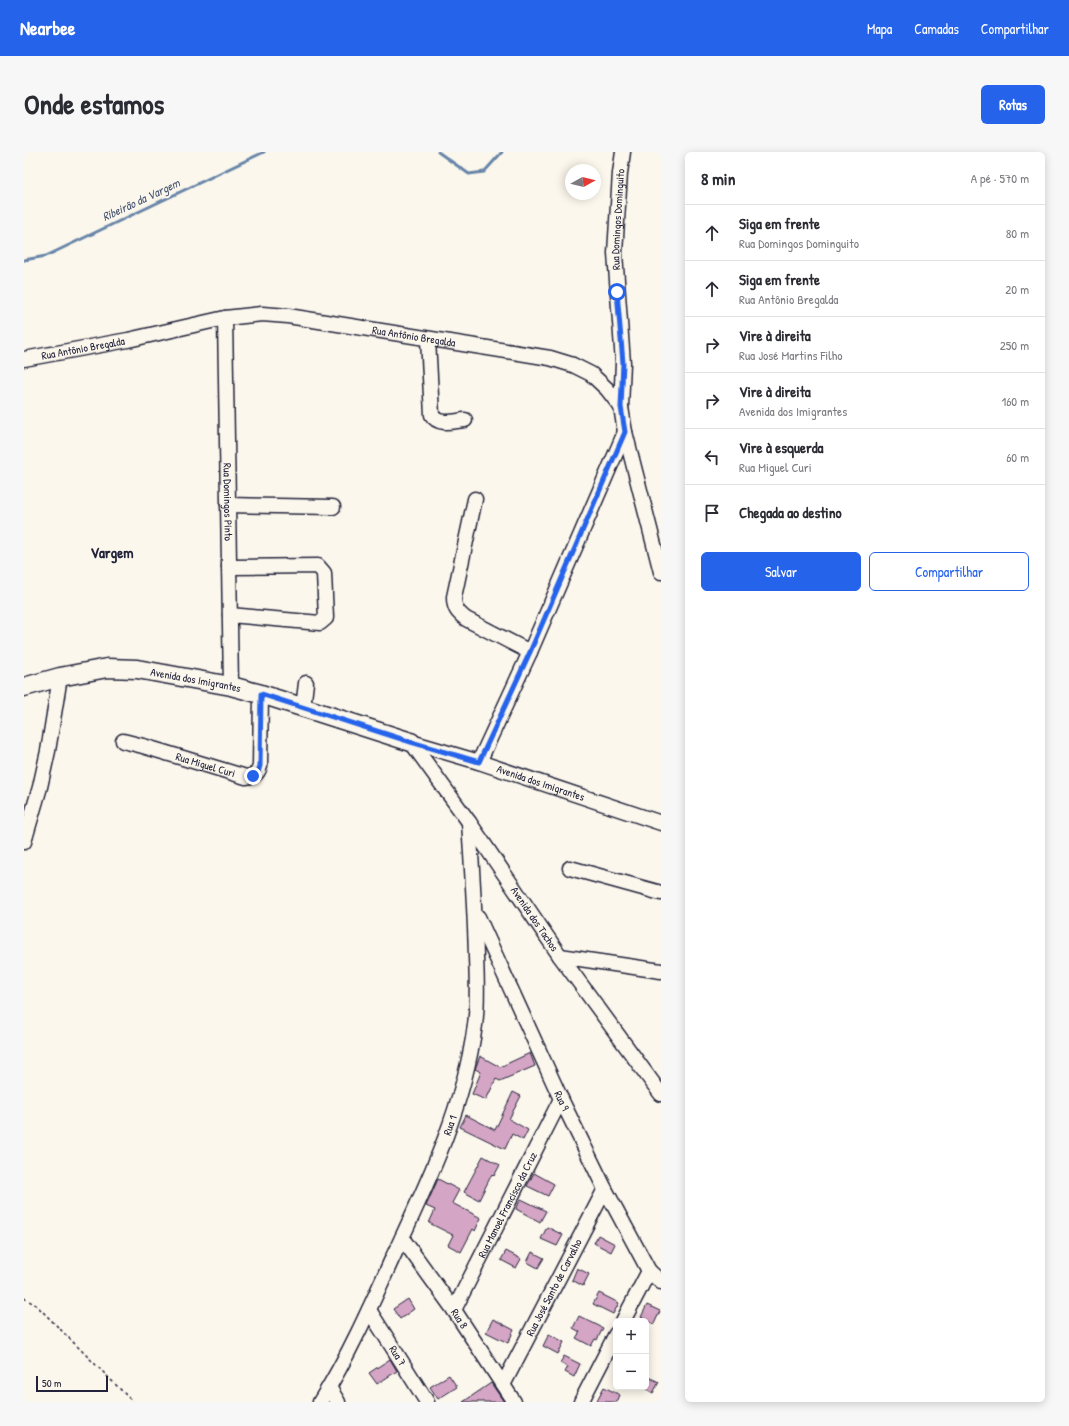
<!DOCTYPE html>
<html lang="pt">
<head>
<meta charset="utf-8">
<style>
  :root { --surface:#fff; --page:#f7f7f7; --text:#2b2b33; --muted:#7c7c81; --line:#e1e1e2; --accent:#2563eb }
  body { margin:0; font-family:"Patrick Hand",sans-serif; background:var(--page); color:var(--text) }
  .controls { position:absolute; right:12px; bottom:12px; display:grid; overflow:hidden; border-radius:6px; box-shadow:0 2px 10px #0003 }
  .controls button { width:36px; height:36px; display:grid; place-items:center; padding:0; border:0; border-bottom:1px solid var(--line); background:var(--surface); color:var(--text); font:20px sans-serif }
  .compass { position:absolute; left:541px; top:12px; width:36px; height:36px; border-radius:50%; background:var(--surface); box-shadow:0 2px 10px #0003; rotate:82deg }
  .scale { position:absolute; left:12px; bottom:10px; width:72px; box-sizing:border-box; padding-left:4px; border:2px solid #22223b; border-top:0; font-size:11px; line-height:14px; white-space:nowrap; color:#22223b; -webkit-text-stroke:3px #fbf7ec; paint-order:stroke }
  .stop { position:absolute; width:12px; height:12px; margin:-9px; border:3px solid #2563eb; border-radius:50%; background:#fff }
  .stop.end { background:#2563eb; border-color:#fff; box-shadow:0 1px 4px #0008 }
  .list { margin:0; padding:0; list-style:none }
  h2 { display:flex; justify-content:space-between; align-items:center; height:52px; margin:0; padding:0 16px; font-size:17px }
  h2 small { font-size:13px; font-weight:400; color:var(--muted) }
  .list li { display:grid; grid-template-columns:26px 1fr auto; gap:12px; align-items:center; box-sizing:border-box; height:56px; padding:0 16px; border-top:1px solid var(--line) }
  .list b { display:block; font-size:15px; white-space:nowrap }
  .list p { margin:0; font-size:13px; white-space:nowrap; color:var(--muted) }
  .list em { font-size:13px; font-style:normal; color:var(--muted) }
  .actions { display:flex; gap:8px; padding:12px 16px }
  .actions a { flex:1; padding:9px 0; border:1px solid var(--accent); border-radius:6px; text-align:center; font-size:14px; color:var(--accent) }
  .actions .main { background:var(--accent); color:#fff }
  .icon { flex:none; width:22px; height:22px; fill:none; stroke:currentColor; stroke-width:2; stroke-linecap:round; stroke-linejoin:round }
  .map { position:relative; flex:none; width:637px; height:1250px; overflow:hidden; border-radius:6px }
  header { display:flex; align-items:center; gap:24px; box-sizing:border-box; height:56px; padding:0 20px; background:var(--accent); color:#fff }
  header strong { font-size:19px }
  nav { display:flex; gap:22px; margin-inline-start:auto; font-size:14px }
  .intro { display:flex; align-items:center; justify-content:space-between; box-sizing:border-box; height:96px; padding:0 24px }
  h1 { margin:0; font-size:28px }
  .button { padding:10px 18px; border-radius:6px; background:var(--accent); color:#fff; font-size:14px; font-weight:700 }
  main { display:flex; gap:24px; padding:0 24px }
  aside { flex:1; background:var(--surface); border-radius:6px; box-shadow:0 2px 10px #0003 }
  .map>svg:first-child { display:block }
  .lines { fill:none; stroke-linecap:round; stroke-linejoin:round }
  .stream { stroke:#6885a9; stroke-width:3 }
  .building { fill:#d4a5c4; stroke:#22223b }
  .minor-casing { stroke:#22223b; stroke-width:17 }
  .major-casing { stroke:#22223b; stroke-width:21 }
  .path { stroke:#22223b; stroke-width:1.5; stroke-dasharray:3 3; stroke-linecap:butt }
  .minor { stroke:#fbf7ec; stroke-width:14 }
  .major { stroke:#fbf7ec; stroke-width:18 }
  .route { stroke:#2563eb; stroke-width:5 }
  .labels { text-anchor:middle; stroke-width:4; stroke-linejoin:round; paint-order:stroke }
  .street-label { font-size:11px; fill:#22223b; stroke:#fbf7ec }
  .water-label { font-size:12px; font-style:italic; fill:#455472; stroke:#fbf7ec }
  .district-label { font-size:15px; font-weight:bold; fill:#22223b; stroke:#fbf7ec }
</style>
</head>
<body>
<header>
<strong>Nearbee</strong>
<nav><a>Mapa</a><a>Camadas</a><a>Compartilhar</a></nav>
</header>
<div class="intro"><h1>Onde estamos</h1><a class="button">Rotas</a></div>
<main>
<div class="map">
<svg width="637" height="1250" viewBox="0 0 637 1250">
  <rect width="100%" height="100%" fill="#fbf7ec"/>
  <filter id="ink" filterUnits="userSpaceOnUse"><feTurbulence type="fractalNoise" baseFrequency=".025" numOctaves="2"/><feDisplacementMap in="SourceGraphic" scale="8" xChannelSelector="R" yChannelSelector="G"/><feConvolveMatrix kernelMatrix="1 2 1 2 8 2 1 2 1" color-interpolation-filters="sRGB"/></filter>
  <g filter="url(#ink)">
    <g class="lines">
      <g class="stream">
        <polyline points="414,0 445,22 460,20 478,0"/>
        <polyline points="0,108 22,104 240,0"/>
      </g>
    </g>
    <g class="building">
      <polygon points="506,901 511,914 476,929 472,927 462,948 448,942 457,920 451,917 456,904 476,915"/>
      <polygon points="489,940 497,944 485,967 504,978 499,988 488,982 481,997 436,975 442,963 471,978"/>
      <polygon points="459,1004 476,1013 470,1024 468,1022 455,1048 440,1040"/>
      <polygon points="510,1021 530,1032 524,1044 503,1034"/>
      <polygon points="414,1027 435,1038 428,1051 457,1066 451,1079 449,1077 437,1100 424,1093 429,1083 405,1071 411,1058 402,1054"/>
      <polygon points="497,1047 522,1059 516,1070 492,1057"/>
      <polygon points="523,1075 539,1083 533,1094 517,1087"/>
      <polygon points="574,1083 591,1092 587,1100 570,1091"/>
      <polygon points="482,1099 497,1107 492,1116 477,1108"/>
      <polygon points="508,1100 520,1106 514,1116 503,1110"/>
      <polygon points="553,1116 565,1122 559,1134 548,1128"/>
      <polygon points="575,1141 595,1151 589,1162 569,1152"/>
      <polygon points="384,1147 390,1157 376,1167 369,1157"/>
      <polygon points="623,1153 636,1159 630,1172 617,1165"/>
      <polygon points="555,1164 579,1176 573,1188 571,1187 567,1194 552,1186 556,1180 549,1176"/>
      <polygon points="469,1167 490,1178 484,1191 462,1180"/>
      <polygon points="525,1182 540,1190 534,1202 519,1194"/>
      <polygon points="540,1204 556,1212 550,1225 541,1220 544,1215 536,1211"/>
      <polygon points="366,1207 373,1219 353,1232 345,1221"/>
      <polygon points="425,1223 433,1235 414,1247 406,1235"/>
      <polygon points="622,1224 635,1230 629,1241 622,1237"/>
      <polygon points="467,1231 480,1250 439,1250"/>
      <polygon points="580,1235 596,1243 593,1250 572,1250"/>
    </g>
    <g class="lines">
      <defs>
        <g id="minor">
          <path id="s1" d="M201 166 207 534"/>
          <path d="M404 187 408 263C414 274 430 269 441 268"/>
          <path id="s2" d="M0 207 104 188 201 166 238 162 264 164 526 206 549 213 567 222 583 237 597 255 601 280 637 420"/>
          <path id="s3" d="M597 255 599 211 591 101 596 21 599 0"/>
          <path d="M451 347 430 445C430 456 433 460 442 467L506 500"/>
          <polyline points="204,353 309,355"/>
          <polyline points="205,415 294,414 300,421 302,466 296,471 206,463"/>
          <polyline points="279,556 282,531"/>
          <path id="s4" d="M99 589 119 594 222 625C230 624 234 622 236 614L237 542"/>
          <path id="s5" d="M387 590 445 670 536 804 637 942"/>
          <path id="s6" d="M387 590 455 610 637 671"/>
          <polyline points="455,610 506,500 601,280"/>
          <polyline points="0,690 16,635 24,599 36,525"/>
          <polyline points="546,716 637,741"/>
          <path id="s7" d="M454 765 537 947 581 1037 625 1119 637 1130"/>
          <polyline points="536,804 637,819"/>
          <path id="s8" d="M378 1086 430 1158 490 1250"/>
          <path id="s9" d="M345 1158 403 1250"/>
          <path id="s10" d="M430 1158 537 947"/>
          <polyline points="599,1169 625,1119"/>
          <path id="s11" d="M479 1233 581 1037"/>
          <polyline points="305,1235 314,1250"/>
          <path id="s12" d="M296 1250C324 1205 346 1156 368 1107 403 1032 440 956 451 873 454 851 453 828 452 805 451 760 448 715 445 670"/>
          <polyline points="557,1250 592,1182"/>
        </g>
        <g id="major">
          <path id="s13" d="M0 535 36 525 83 516 113 517 207 534 237 542 387 590"/>
        </g>
      </defs>
      <use href="#minor" class="minor-casing"/>
      <use href="#major" class="major-casing"/>
      <polyline class="path" points="0,1146 12,1153 109,1250"/>
      <use href="#minor" class="minor"/>
      <use href="#major" class="major"/>
    </g>
  </g>
  <g class="lines" filter="url(#ink)">
    <polyline class="route" points="229,624 234,620 236,614 237,542 387,590 455,610 506,500 601,280 597,255 599,211 593,140"/>
  </g>
  <g class="labels">
    <g class="street-label">
      <text dy="4" stroke="none"><textPath href="#s3" startOffset="188">Rua Domingos Dominguito</textPath></text>
      <text dy="4" stroke="none"><textPath href="#s2" startOffset="396">Rua Antônio Bregalda</textPath></text>
      <text dy="4" stroke="none"><textPath href="#s2" startOffset="60">Rua Antônio Bregalda</textPath></text>
      <text dy="4" stroke="none"><textPath href="#s1" startOffset="184">Rua Domingos Pinto</textPath></text>
      <text dy="4" stroke="none"><textPath href="#s13" startOffset="175">Avenida dos Imigrantes</textPath></text>
      <text dy="4" stroke="none"><textPath href="#s4" startOffset="86">Rua Miguel Curi</textPath></text>
      <text dy="4" stroke="none"><textPath href="#s6" startOffset="136">Avenida dos Imigrantes</textPath></text>
      <text dy="4" stroke="none"><textPath href="#s5" startOffset="216">Avenida dos Tachos</textPath></text>
      <text dy="4" stroke="none"><textPath href="#s7" startOffset="202">Rua 9</textPath></text>
      <text dy="4" stroke="none"><textPath href="#s12" startOffset="306">Rua 1</textPath></text>
      <text dy="4" stroke="none"><textPath href="#s10" startOffset="118">Rua Manoel Francisco da Cruz</textPath></text>
      <text dy="4" stroke="none"><textPath href="#s11" startOffset="110">Rua José Santo de Carvalho</textPath></text>
      <text dy="4" stroke="none"><textPath href="#s8" startOffset="99">Rua 8</textPath></text>
      <text dy="4" stroke="none"><textPath href="#s9" startOffset="54">Rua 7</textPath></text>
    </g>
    <g class="water-label">
      <text transform="translate(117 48) rotate(-25)" y="4">Ribeirão da Vargem</text>
    </g>
    <g class="district-label">
      <text x="88" y="406">Vargem</text>
    </g>
  </g>
</svg>
<div class="controls">
<button>+</button>
<button>−</button>
</div>
<svg class="compass" viewBox="-18 -18 36 36"><path d="M0-13l5 13h-10z" fill="#e53935"/><path d="M0 13l5-13h-10z" fill="#7c7c81"/></svg>
<div class="scale">50 m</div>
<div class="stop" style="left:593px;top:140px"></div>
<div class="stop end" style="left:229px;top:624px"></div>
</div>
<aside>
<h2>8 min<small>A pé · 570 m</small></h2>
<ul class="list">
<li><svg class="icon" aria-label="ahead" viewBox="0 0 24 24"><path d="M12 20V5M6 11l6-6 6 6"/></svg><div><b>Siga em frente</b><p>Rua Domingos Dominguito</p></div><em>80 m</em></li>
<li><svg class="icon" aria-label="ahead" viewBox="0 0 24 24"><path d="M12 20V5M6 11l6-6 6 6"/></svg><div><b>Siga em frente</b><p>Rua Antônio Bregalda</p></div><em>20 m</em></li>
<li><svg class="icon" aria-label="right" viewBox="0 0 24 24"><path d="M7 20v-9h11M14 6l5 5-5 5"/></svg><div><b>Vire à direita</b><p>Rua José Martins Filho</p></div><em>250 m</em></li>
<li><svg class="icon" aria-label="right" viewBox="0 0 24 24"><path d="M7 20v-9h11M14 6l5 5-5 5"/></svg><div><b>Vire à direita</b><p>Avenida dos Imigrantes</p></div><em>160 m</em></li>
<li><svg class="icon" aria-label="left" viewBox="0 0 24 24"><path d="M17 20v-9H6M10 6l-5 5 5 5"/></svg><div><b>Vire à esquerda</b><p>Rua Miguel Curi</p></div><em>60 m</em></li>
<li><svg class="icon" aria-label="arrive" viewBox="0 0 24 24"><path d="M6 21V4h12l-3 4 3 4H6"/></svg><div><b>Chegada ao destino</b></div></li>
</ul>
<div class="actions"><a class="main">Salvar</a><a>Compartilhar</a></div>
</aside>
</main>
</body>
</html>
